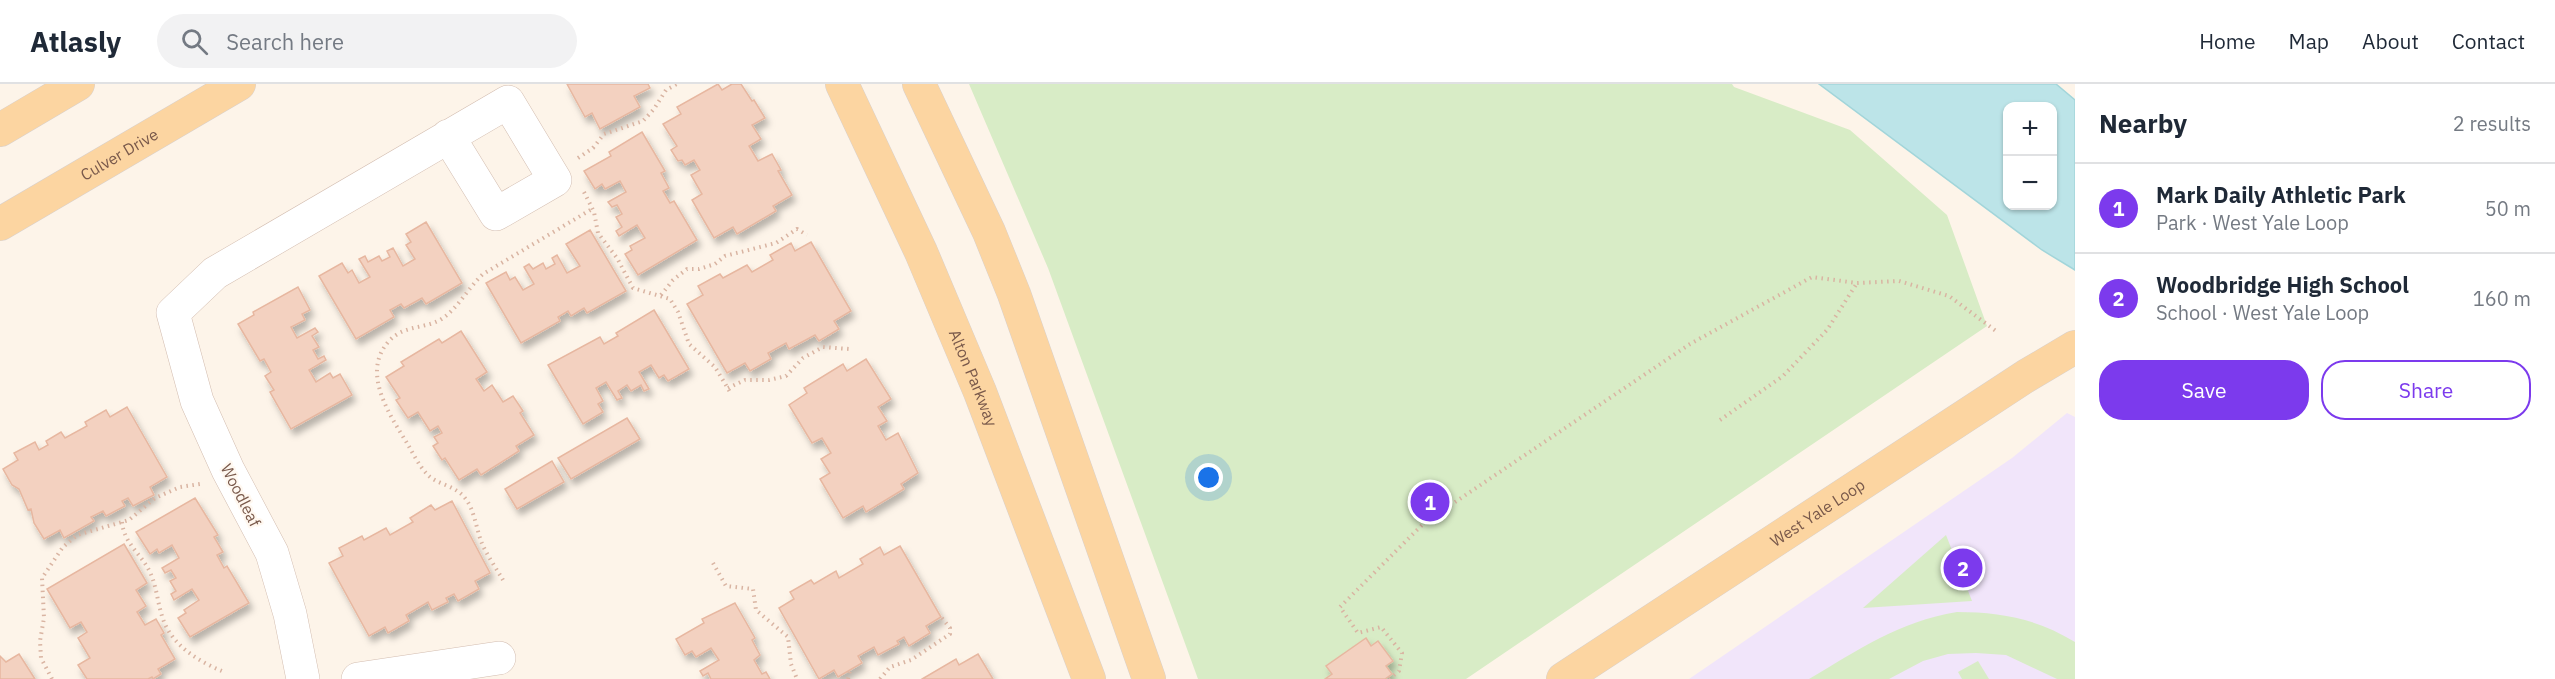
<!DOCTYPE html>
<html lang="en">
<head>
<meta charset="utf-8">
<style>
  :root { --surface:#fff; --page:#f2f2f3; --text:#1f2937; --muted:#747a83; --line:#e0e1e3; --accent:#7c3aed }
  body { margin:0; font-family:"IBM Plex Sans",sans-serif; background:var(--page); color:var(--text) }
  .controls { position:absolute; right:18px; top:18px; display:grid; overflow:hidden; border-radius:12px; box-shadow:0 2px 4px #0004 }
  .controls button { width:54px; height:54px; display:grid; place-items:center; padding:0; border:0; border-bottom:2px solid var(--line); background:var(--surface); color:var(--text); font:30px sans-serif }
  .you { position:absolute; left:1209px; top:394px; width:21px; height:21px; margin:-15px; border:4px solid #fff; border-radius:50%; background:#1a73e8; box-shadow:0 0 0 9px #1a73e833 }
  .badge { display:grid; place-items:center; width:39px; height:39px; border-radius:50%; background:var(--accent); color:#fff; font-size:20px; font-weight:700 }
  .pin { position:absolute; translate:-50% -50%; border:3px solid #fff; box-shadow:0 2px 6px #0006 }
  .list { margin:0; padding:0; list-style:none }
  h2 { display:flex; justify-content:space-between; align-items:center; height:78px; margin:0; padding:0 24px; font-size:26px }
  h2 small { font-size:20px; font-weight:400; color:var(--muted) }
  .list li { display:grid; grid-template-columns:39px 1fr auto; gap:18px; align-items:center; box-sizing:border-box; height:90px; padding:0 24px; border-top:2px solid var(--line) }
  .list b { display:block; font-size:22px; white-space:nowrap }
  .list p { margin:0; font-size:20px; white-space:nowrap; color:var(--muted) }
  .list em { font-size:20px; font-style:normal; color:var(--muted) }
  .actions { display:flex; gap:12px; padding:18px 24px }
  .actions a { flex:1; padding:14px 0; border:2px solid var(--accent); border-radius:24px; text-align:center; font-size:21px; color:var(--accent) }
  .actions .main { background:var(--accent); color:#fff }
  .icon { flex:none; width:33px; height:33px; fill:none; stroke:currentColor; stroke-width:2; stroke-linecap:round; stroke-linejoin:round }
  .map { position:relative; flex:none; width:2075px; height:595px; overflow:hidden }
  header { display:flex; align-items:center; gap:36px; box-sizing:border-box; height:84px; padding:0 30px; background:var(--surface); border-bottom:2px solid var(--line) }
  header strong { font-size:28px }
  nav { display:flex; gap:33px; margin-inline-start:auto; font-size:21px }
  .search { width:420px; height:54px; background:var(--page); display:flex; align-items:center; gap:15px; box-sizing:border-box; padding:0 21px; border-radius:33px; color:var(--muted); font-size:22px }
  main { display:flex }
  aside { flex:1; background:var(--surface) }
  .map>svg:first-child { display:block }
  .education { fill:#f1e5fa }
  .green { fill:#d8ecc6 }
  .water { fill:#bce4e8; stroke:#a2d5da; stroke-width:1.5; fill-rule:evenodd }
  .building { fill:#f3d1c0; stroke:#e7b7a0; stroke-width:1.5; filter:url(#shadow) }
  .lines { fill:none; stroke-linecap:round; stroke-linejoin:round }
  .minor-casing { stroke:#d3bdb0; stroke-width:34 }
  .major-casing { stroke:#d9d1cd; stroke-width:34 }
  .path { stroke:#d9b4a2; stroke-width:4; stroke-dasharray:1.5 4.5; stroke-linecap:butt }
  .minor { stroke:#fff; stroke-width:33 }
  .major { stroke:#fcd5a1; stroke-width:33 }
  .labels { text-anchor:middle; stroke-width:4.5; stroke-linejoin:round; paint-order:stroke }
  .street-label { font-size:16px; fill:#79594b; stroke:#fff8f0 }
</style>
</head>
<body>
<header>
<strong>Atlasly</strong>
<div class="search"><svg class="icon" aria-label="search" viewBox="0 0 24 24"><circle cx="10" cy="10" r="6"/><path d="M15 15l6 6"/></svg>Search here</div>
<nav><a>Home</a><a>Map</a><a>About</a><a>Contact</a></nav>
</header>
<main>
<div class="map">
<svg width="2075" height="595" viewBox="0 0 2075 595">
  <defs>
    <filter id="shadow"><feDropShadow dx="3.5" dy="6" stdDeviation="3" flood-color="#0004"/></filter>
  </defs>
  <rect width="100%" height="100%" fill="#fdf4e9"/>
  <polygon class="education" points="2067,329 2075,333 2075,595 1689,595 2012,374"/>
  <g class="green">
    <polygon points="969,0 1732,0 1734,3 1850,46 1947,131 1987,242 1466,595 1198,595 1048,184"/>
    <polygon points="1946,451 1972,517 1863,524"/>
    <path d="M1957 528C2001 528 2037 535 2075 558V595H2057L2006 571 1976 569 1948 570 1923 577 1889 595H1809C1860 565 1898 538 1957 528Z"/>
    <polygon points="1978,577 1989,595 1962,595 1958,588"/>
  </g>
  <path class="water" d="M1819 0H2056L2075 16V186L2042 166ZM2008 22H2052V122H2008Z"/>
  <g class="building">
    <polygon points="567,0 648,0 650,4 634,12 640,23 600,45 592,29 585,33"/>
    <polygon points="718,0 722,6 732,0 741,0 752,17 754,16 765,34 752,41 761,55 749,62 758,77 772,70 781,86 778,87 792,111 773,122 776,127 737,150 733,143 714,154 692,116 702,110 691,91 700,86 694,76 685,81 682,76 678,77 671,66 677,62 663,40 681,30 677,23"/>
    <polygon points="642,48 665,87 661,89 669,104 663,107 670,119 674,117 697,156 638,191 625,170 632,166 630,162 645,154 637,141 619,152 616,147 622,143 616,133 622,130 617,121 612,123 608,118 626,108 620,97 605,105 602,100 595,105 584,87 611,72 609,68"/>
    <polygon points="426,138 462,199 426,220 422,214 404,224 401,220 390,226 394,233 356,255 319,192 342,179 348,189 352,186 359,199 370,193 359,175 365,172 368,178 379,172 382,177 390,173 387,167 393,164 403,182 415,175 406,161 411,158 406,150"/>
    <polygon points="590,146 626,207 587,229 584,224 571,232 568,227 558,233 560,237 521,259 486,199 506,188 510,196 515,193 523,206 534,200 524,183 529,180 533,185 543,179 546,185 555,180 552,174 557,171 567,189 580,182 566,160"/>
    <polygon points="811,158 851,227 834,237 839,245 819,257 815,251 789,265 786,259 768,269 771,275 750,287 745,279 727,289 687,220 703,211 698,202 720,190 723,194 747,181 752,188 773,176 770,171 791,159 795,167"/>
    <polygon points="298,203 310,226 302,230 305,236 291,243 297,254 315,244 318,248 312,252 319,263 313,266 318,275 324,272 326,276 309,286 316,298 330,289 333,294 340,290 352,311 291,345 270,308 274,306 265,292 271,288 264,275 260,277 238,240 254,231 253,228"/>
    <polygon points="654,226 689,285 668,297 664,291 659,294 651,281 639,288 649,305 644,307 641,301 631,307 627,301 618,307 622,314 617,316 606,298 596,304 603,317 598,320 603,328 583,340 548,281 600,253 604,260 618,252 616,249"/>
    <polygon points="461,247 487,288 476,295 484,307 492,301 503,318 513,312 523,327 520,329 534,351 516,362 519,367 481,391 477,385 459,396 445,374 442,376 433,362 438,359 434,353 442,349 438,342 430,347 418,328 408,334 396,316 400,314 386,293 404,282 401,278 439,255 442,259"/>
    <polygon points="866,275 891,315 878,323 887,337 878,342 886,356 898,349 918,389 901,400 904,405 866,428 863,422 843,434 820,395 830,389 821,375 831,369 822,354 812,359 789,321 807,309 804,304 843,280 847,287"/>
    <polygon points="127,323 167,393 150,403 154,411 133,422 128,414 122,417 125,422 106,432 103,427 91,433 94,437 64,454 60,446 44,455 34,439 31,425 28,426 19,405 12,401 3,385 18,376 14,369 35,358 39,366 48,361 46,357 61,348 65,354 87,342 85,338 106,326 110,333"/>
    <polygon points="627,334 640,355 571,395 558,374"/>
    <polygon points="552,377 564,398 517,425 505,405"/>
    <polygon points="195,414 218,451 214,453 223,468 217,471 224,484 227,482 249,519 190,553 178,534 186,529 184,526 199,516 192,505 174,516 171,510 176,507 170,497 176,494 171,486 165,489 162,484 179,474 172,461 159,469 157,465 150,470 136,448"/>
    <polygon points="452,417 490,489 475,497 479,505 458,517 454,510 446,514 448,518 432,526 428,518 406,531 409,537 388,549 385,543 369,552 329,479 343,472 339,464 362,452 364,456 386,444 390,451 413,438 410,434 431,421 435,426"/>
    <polygon points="124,460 147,499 136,506 146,522 137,528 145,541 156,535 164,549 161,551 175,575 158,585 161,590 153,595 152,593 148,595 87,595 78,581 90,574 78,554 87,548 81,538 70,544 47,505"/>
    <polygon points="900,462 941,533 926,542 930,549 909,562 904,553 897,557 899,560 878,571 874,563 858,572 862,579 838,593 834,586 819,595 779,524 794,515 790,508 811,496 814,500 836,487 839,494 863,480 860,475 880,463 884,471"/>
    <polygon points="735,519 755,554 752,556 760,571 754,576 762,590 766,588 770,595 711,595 708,589 703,592 700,587 719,576 711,564 696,573 692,567 685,571 676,555 704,539 702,535"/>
    <polygon points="1366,554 1371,562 1378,557 1393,577 1386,582 1392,590 1385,595 1325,595 1332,590 1326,582"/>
    <polygon points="19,570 35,595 0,595 0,572 6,578"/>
    <polygon points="978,570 993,595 922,595 956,575 959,581"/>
  </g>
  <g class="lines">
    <defs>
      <g id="minor">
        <polyline points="303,595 290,530 272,469 228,386 197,317 173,229 215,189 508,18 555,96 496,130 448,52"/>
        <polyline points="358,595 499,574"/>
      </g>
      <g id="major">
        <path id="s1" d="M842 0 921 168 980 308 1089 595"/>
        <polyline points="919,0 989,148 1014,210 1149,595"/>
        <polyline points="0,46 78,0"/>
        <path id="s2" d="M0 140 239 0"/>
        <path id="s3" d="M1563 595 2026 292 2075 263"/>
      </g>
    </defs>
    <use href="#minor" class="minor-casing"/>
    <use href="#major" class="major-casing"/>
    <g class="path">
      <polyline points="578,74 593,64 604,50 643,37 654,25 666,6 677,0"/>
      <polyline points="584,108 594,128 598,149 617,174 633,204 670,215 678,228 689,260 715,283 730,308"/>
      <polyline points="661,211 673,196 687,185 699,185 715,180 725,172 776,159 797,145 807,151"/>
      <polyline points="728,304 745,296 769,296 786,292 803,274 823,263 849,265"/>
      <polyline points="1720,336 1783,292 1827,246 1857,199"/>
      <path d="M122 438C124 459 140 469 149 486 157 502 157 518 163 535 172 562 200 578 224 588"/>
      <polyline points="713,479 726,502 753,505 756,526 788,553 791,580 797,595"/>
      <path d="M503 496C496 484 486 470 481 457 476 443 474 425 465 414 455 401 435 400 427 390 419 382 413 369 407 359 389 330 360 287 390 256 405 241 423 245 440 236 458 225 467 205 483 190L592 125"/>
      <polyline points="52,595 41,574 40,557 44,534 42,494 63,463 77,451 129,436 155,414 180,403 200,400"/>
      <polyline points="848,595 850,586"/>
      <polyline points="880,595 890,583 911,576 950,550 950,544 941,533"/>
      <polyline points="1389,595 1399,587 1402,569 1381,543 1358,549 1340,523 1424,439 1690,260 1812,193 1857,199 1899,197 1949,212 1996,247"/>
    </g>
    <use href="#minor" class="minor"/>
    <use href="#major" class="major"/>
  </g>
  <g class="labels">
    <g class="street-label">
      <text dy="6" stroke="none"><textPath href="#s2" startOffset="138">Culver Drive</textPath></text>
      <text dy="6" stroke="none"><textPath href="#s1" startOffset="322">Alton Parkway</textPath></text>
      <text transform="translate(241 411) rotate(63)" y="6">Woodleaf</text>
      <text dy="6" stroke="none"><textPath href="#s3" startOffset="304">West Yale Loop</textPath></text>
    </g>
  </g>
</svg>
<div class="controls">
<button>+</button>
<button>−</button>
</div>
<div class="you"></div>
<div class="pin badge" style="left:1430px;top:418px">1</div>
<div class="pin badge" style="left:1963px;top:484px">2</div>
</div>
<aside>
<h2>Nearby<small>2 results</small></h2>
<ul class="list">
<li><span class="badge">1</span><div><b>Mark Daily Athletic Park</b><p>Park · West Yale Loop</p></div><em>50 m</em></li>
<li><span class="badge">2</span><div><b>Woodbridge High School</b><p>School · West Yale Loop</p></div><em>160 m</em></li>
</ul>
<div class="actions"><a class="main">Save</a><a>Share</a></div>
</aside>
</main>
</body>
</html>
